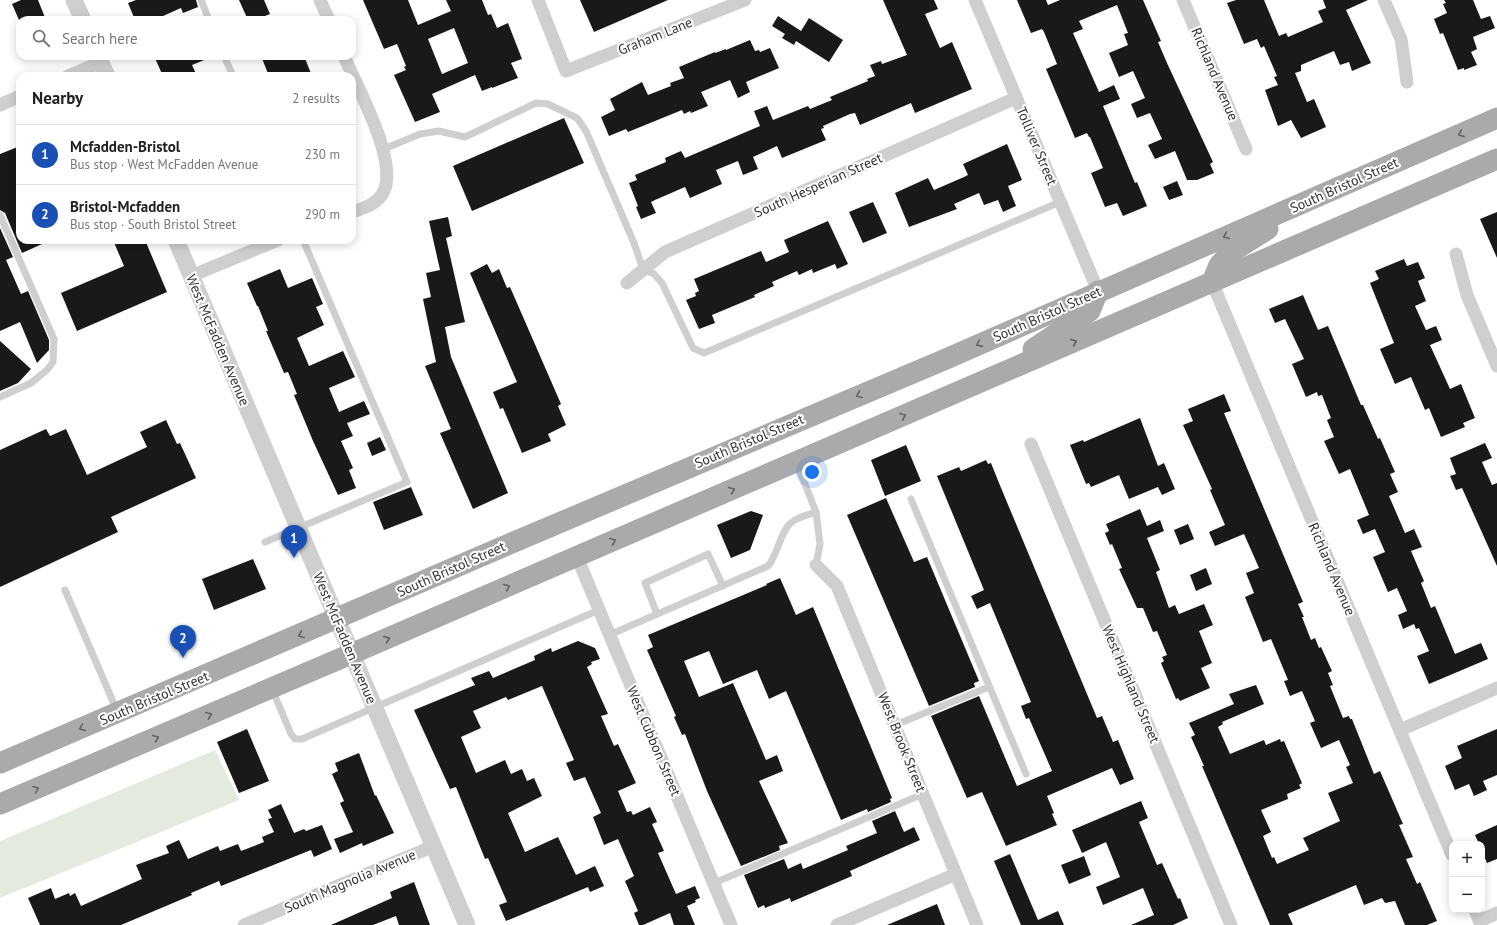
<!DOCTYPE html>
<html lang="en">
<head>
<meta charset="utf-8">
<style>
  :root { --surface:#fff; --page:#f6f6f6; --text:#222; --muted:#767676; --line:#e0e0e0; --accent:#d74554 }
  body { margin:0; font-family:"PT Sans",sans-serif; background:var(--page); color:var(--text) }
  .controls { position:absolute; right:12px; bottom:12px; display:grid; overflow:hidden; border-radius:8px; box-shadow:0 2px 10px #0003 }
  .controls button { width:36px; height:36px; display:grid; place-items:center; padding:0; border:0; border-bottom:1px solid var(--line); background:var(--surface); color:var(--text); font:20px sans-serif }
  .you { position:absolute; left:812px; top:472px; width:14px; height:14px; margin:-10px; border:3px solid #fff; border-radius:50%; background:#1a73e8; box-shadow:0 0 0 6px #1a73e833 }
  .badge { display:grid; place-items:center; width:26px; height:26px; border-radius:50%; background:var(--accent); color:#fff; font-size:13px; font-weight:700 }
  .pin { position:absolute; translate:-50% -33px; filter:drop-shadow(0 1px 2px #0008) }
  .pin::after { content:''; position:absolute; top:21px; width:14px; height:12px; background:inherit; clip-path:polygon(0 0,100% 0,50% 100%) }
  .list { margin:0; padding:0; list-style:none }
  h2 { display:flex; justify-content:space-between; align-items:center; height:52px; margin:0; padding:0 16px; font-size:17px }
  h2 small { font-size:13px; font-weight:400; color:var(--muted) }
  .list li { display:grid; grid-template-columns:26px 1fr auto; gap:12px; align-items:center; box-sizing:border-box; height:60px; padding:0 16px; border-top:1px solid var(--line) }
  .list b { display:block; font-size:15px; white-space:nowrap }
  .list p { margin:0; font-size:13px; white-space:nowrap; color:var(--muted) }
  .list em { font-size:13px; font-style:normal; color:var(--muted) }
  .icon { flex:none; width:22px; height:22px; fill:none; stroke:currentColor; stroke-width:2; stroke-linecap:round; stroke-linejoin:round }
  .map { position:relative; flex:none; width:1497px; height:925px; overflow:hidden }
  .search { position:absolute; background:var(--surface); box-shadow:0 2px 10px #0003; left:16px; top:16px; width:340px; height:44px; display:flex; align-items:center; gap:10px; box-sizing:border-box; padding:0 14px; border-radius:12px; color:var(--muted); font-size:15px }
  .panel { position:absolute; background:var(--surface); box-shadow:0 2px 10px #0003; left:16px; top:72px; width:340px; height:172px; border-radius:12px }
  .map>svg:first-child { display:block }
  .green { fill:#e5eade }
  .building { fill:#191919; fill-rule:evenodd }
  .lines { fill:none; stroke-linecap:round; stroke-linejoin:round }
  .service { stroke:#cfcfcf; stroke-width:7 }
  .minor { stroke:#cfcfcf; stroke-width:13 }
  .tertiary { stroke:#cfcfcf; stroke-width:17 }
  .primary { stroke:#aaa; stroke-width:21 }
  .oneway { stroke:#626262 }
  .labels { text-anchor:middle; stroke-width:4; stroke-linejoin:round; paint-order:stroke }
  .street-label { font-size:14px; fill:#323232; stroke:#fff }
</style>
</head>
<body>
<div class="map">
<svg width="1497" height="925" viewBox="0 0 1497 925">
  <rect width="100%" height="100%" fill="#fff"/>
  <polygon class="green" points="215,750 239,800 0,898 0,841"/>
  <g class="building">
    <polygon points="21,0 38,0 46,20 19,20 12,4"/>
    <polygon points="136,0 196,0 198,7 183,13 181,8 154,20 135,20 128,3"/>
    <polygon points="239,0 264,0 270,14 255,20 248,20"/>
    <path d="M363 0H408L418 25 451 11 446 0H482L488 15 491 14 497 28 508 23 522 59 511 63 518 78 492 88V87L482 91 475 75 432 94 440 112 415 122 394 75 406 70 404 67 406 66 397 44 384 49ZM454 28 468 63 442 74 428 39Z"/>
    <polygon points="580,0 668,0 594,32"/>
    <polygon points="883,0 934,0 938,9 925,14 940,48 952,42 972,89 915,113 911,103 860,125 855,113 850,114 823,126 824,128 821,129 826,140 782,158 777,146 753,157 758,169 743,175 738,161 716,170 722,184 690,198 685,187 655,200 651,202 656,213 641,219 636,207 638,206 629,183 637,180 635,175 666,162 665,158 681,151 685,158 760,126 754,111 767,106 773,120 808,106 810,109 832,100 830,97 868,81 867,79 875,76 870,65 881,61 882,64 907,55"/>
    <polygon points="1017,0 1046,0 1048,5 1060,0 1143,0 1161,41 1158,42 1167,63 1213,162 1210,164 1214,173 1197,180 1187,180 1175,151 1155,159 1148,145 1162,139 1150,113 1137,118 1131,104 1145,98 1133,71 1119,77 1109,53 1128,45 1124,34 1128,33 1117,5 1079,21 1083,29 1073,33 1099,92 1114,85 1120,99 1103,106 1135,183 1137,182 1147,206 1123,216 1117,203 1105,207 1091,173 1103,168 1090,137 1089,137 1087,133 1075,138 1046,69 1057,64 1044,32 1042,29 1031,33"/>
    <polygon points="1236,0 1264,0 1279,36 1286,33 1288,37 1323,22 1318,11 1326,8 1323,0 1368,0 1346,10 1371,63 1352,71 1349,62 1340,65 1334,51 1301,65 1301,71 1295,73 1307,102 1314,99 1326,127 1301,138 1291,120 1278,126 1265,90 1278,85 1274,77 1277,76 1264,46 1261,48 1257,39 1244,44 1227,3"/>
    <polygon points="1444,0 1473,0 1481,19 1490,16 1495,28 1473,37 1477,49 1471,52 1477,65 1464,70 1464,68 1458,70 1443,33 1440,34 1434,19 1447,13 1443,4 1446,3"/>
    <polygon points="778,16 801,31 809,18 843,40 829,62 796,41 794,45 782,38 785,34 772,26"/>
    <polygon points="750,40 755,51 759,50 760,52 770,48 779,68 746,82 750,92 738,98 730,80 701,92 708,106 691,113 690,111 684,114 682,110 628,132 626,129 609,136 601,117 615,110 610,99 642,82 648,95 671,86 670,83 684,78 679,67 715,52 715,53 726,49 726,50"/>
    <polygon points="154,56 214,56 192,65 197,76 163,76"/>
    <polygon points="261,56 304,56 312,76 269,76"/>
    <polygon points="564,118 584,163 472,211 453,166"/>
    <polygon points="1007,144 1022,180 1008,186 1016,206 1003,212 998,200 984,205 979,193 954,204 957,209 909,227 895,193 928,178 934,190 964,177 968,175 963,164"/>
    <polygon points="20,146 20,240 51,240 22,253 5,213 0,210 0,154"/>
    <polygon points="1177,181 1183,195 1169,200 1163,187"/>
    <polygon points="873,202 887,233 863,243 849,212"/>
    <polygon points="1497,212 1497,258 1480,219"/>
    <polygon points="448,217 452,236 446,238 465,322 445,327 451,357 508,493 473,509 440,433 451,429 425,366 436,362 423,299 431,297 426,273 440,270 429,221"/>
    <polygon points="828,221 848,264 837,269 835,264 813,273 812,269 799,275 797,271 772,282 774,286 754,295 755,297 712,315 715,323 699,329 686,300 696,296 695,293 699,291 694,279 761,251 766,262 789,252 784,240"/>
    <polygon points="0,228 13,257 6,260 21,294 28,291 49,340 49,350 37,363 20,322 0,331"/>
    <polygon points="113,240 145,240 167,292 77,331 61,293 124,266"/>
    <polygon points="1404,259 1407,266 1418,262 1425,278 1418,281 1426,301 1415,306 1426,330 1436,326 1442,340 1430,345 1450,389 1461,384 1475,418 1463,423 1465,427 1441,437 1429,408 1425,410 1411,377 1395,384 1380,349 1394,343 1370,283 1379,279 1375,271"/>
    <polygon points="487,264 492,273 499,269 507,288 510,287 561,404 558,406 566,425 548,434 551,441 522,453 503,408 500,409 493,392 517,382 470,273"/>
    <polygon points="280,269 288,288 312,278 323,304 316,307 324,325 297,338 309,366 343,351 355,377 329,388 339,412 364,401 370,414 347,423 353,436 341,441 353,468 349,470 356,488 338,495 313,441 294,395 297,394 288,372 284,373 266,331 268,331 258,306 257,306 247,283"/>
    <polygon points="1303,295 1318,330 1328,326 1361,405 1363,405 1378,439 1380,438 1395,472 1390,474 1398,492 1389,496 1405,533 1414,529 1422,547 1411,551 1424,581 1421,583 1431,608 1435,606 1455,654 1481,643 1488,659 1429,684 1417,656 1429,651 1419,628 1416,629 1414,624 1403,629 1398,615 1407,611 1397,588 1388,592 1373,557 1385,552 1375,529 1363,534 1357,520 1369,515 1367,510 1350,469 1339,474 1324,441 1334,437 1327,420 1331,418 1322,395 1318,396 1317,392 1306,397 1292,364 1304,359 1285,319 1275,323 1269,309"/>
    <polygon points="0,341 31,369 18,383 0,391"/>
    <polygon points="1224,394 1231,411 1224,413 1303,602 1298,604 1304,617 1302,617 1311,640 1315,638 1319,648 1321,647 1332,671 1328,673 1333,685 1330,686 1343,718 1349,716 1350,719 1352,719 1374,774 1380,771 1403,824 1399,825 1413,857 1406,859 1417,884 1420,882 1437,921 1427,925 1405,925 1395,901 1385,903 1382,898 1364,905 1356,885 1288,914 1293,925 1270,925 1202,766 1204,766 1191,737 1195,735 1189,723 1234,704 1229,694 1256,685 1264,704 1222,722 1223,724 1218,727 1230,754 1264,740 1266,745 1280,739 1281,742 1284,741 1302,783 1299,785 1301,788 1287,794 1288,799 1261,810 1271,832 1263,836 1272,858 1274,857 1277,864 1309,850 1303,838 1340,821 1328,793 1353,783 1346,767 1350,765 1339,740 1321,748 1310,723 1315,721 1302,691 1290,696 1284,681 1288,680 1271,639 1263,642 1245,597 1254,593 1246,573 1259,568 1244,534 1215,546 1209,532 1225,525 1210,490 1212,489 1183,425 1193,421 1188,409"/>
    <polygon points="1140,418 1158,466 1164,463 1175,489 1162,495 1158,487 1129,499 1119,475 1091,487 1089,483 1086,484 1070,445 1083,440 1084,442"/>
    <polygon points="166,420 177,444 180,443 196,478 111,517 118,532 0,587 0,450 46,429 50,436 66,429 87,475 147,447 140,432"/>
    <polygon points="380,437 386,450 372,456 367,443"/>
    <polygon points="1485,443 1492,458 1482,462 1492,485 1497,483 1497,566 1462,488 1456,490 1450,476 1456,474 1450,458"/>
    <polygon points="906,445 921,481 885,496 871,460"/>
    <polygon points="986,460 988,464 991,463 999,483 1097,718 1102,716 1113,742 1118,740 1134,779 1120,785 1112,768 1047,796 1054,813 1052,814 1057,825 1006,846 982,792 967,798 931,716 979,696 1017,786 1052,771 1029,718 1026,719 1021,706 1031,702 990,603 977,609 971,596 984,590 937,476 959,467 961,471"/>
    <polygon points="411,487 423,515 384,530 373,502"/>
    <polygon points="886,498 914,562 927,557 979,681 974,683 975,687 929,706 847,515"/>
    <polygon points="1140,509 1147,526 1160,520 1164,531 1147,538 1160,570 1156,572 1169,608 1175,605 1179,614 1204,604 1213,625 1199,631 1212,663 1201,668 1210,688 1180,701 1178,698 1176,699 1161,663 1164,661 1162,657 1167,655 1157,631 1153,632 1143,608 1137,608 1119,569 1122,568 1112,544 1110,545 1105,533 1109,531 1106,524"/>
    <polygon points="751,511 763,515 750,550 731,558 717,525"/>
    <polygon points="1188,524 1194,539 1180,545 1174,530"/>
    <polygon points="253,559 266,589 214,610 202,579"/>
    <polygon points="1206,568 1212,584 1196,591 1190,575"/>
    <polygon points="780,578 796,615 813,607 892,798 890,799 891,802 868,812 867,809 841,820 786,691 769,699 757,670 723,684 709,651 684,661 699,697 733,683 766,760 777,755 783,771 759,781 788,843 779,846 780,850 741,866 707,791 685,734 682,735 674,717 676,716 647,650 653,647 648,635 767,585 766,584"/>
    <polygon points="578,641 595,648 600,659 591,662 592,664 587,667 608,714 601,716 614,746 618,744 636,783 618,791 627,812 631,811 633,815 650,807 657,822 652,824 664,851 658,853 676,894 695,886 700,898 695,900 696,902 687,906 695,925 674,925 670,913 643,925 639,925 634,913 638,911 625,881 634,876 618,839 604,845 593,817 601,813 585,777 574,781 566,763 574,760 542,686 508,700 506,697 473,711 481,728 461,737 476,773 505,760 511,774 522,769 527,781 534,778 542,796 508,813 525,852 558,837 576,875 595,866 604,886 590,892 588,887 506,921 499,905 507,902 488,858 485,859 456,787 450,789 414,710 475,685 471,678 489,671 493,678 535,660 534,656 551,648 552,652"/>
    <polygon points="247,729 269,781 239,793 217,742"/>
    <polygon points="1497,729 1497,775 1483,781 1487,790 1474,796 1469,784 1455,790 1445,766 1462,758 1457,746"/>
    <polygon points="359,753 375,796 376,795 394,833 363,846 362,843 340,853 334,839 353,832 340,803 344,801 332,774 338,771 335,763"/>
    <polygon points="1141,801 1148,818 1139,822 1157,865 1162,863 1178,899 1180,898 1188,918 1173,925 1131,925 1154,915 1143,888 1103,905 1096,887 1120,877 1106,842 1082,853 1072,830"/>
    <polygon points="281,804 294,833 304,829 306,831 322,825 332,849 314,857 311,850 221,886 219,881 191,893 192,895 121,925 40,925 28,898 51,888 55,899 69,893 70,896 75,893 81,906 142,879 136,865 169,853 166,846 179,840 188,859 218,846 220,851 238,844 241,851 264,842 262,837 274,832 268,819 272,818 268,810"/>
    <polygon points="895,811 904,832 914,827 920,840 850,871 852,876 791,902 790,898 765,908 764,905 758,908 744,875 784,859 788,869 801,863 803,869 848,850 846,846 877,833 872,821"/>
    <polygon points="1497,825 1497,859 1487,863 1482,851 1482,844 1479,844 1475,835"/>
    <polygon points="1010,854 1038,920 1058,911 1064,925 1021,925 994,861"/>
    <polygon points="1084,856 1091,875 1069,884 1061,865"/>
    <polygon points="414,882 430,925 399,925 396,916 373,925 331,925 392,898 390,892"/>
    <polygon points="937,904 945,925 887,925"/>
  </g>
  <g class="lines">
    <g class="service">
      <polyline points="201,0 209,20"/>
      <polyline points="224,56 233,76"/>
      <polyline points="384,149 420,134 439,131 465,137 536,103 548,104 577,118 586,131 634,243 643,269 654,274 662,283 693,348 704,353 1060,202"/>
      <polyline points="0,215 54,339 53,362 47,370 31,383 0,397"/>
      <polyline points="911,499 1026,774"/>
      <polyline points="265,542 407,482 303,240"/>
      <polyline points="816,565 820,544 816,512"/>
      <polyline points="65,590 117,711"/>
      <polyline points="657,614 645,583 708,554 723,586"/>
      <path d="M609 635 768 566C779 553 780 528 795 520 802 516 810 514 816 512L797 464"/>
      <polyline points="272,689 291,734 295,739 302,739 599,610"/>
      <polyline points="895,725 989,687"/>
      <polyline points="714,883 923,794"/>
    </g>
    <g class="minor">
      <polyline points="320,0 329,20"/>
      <polyline points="538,0 566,71 745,0"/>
      <polyline points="975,0 1098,291"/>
      <polyline points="1183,0 1246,149"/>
      <polyline points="1384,0 1401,39 1407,82"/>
      <path d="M344 56C357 87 398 160 384 191 378 204 364 208 352 212"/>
      <polyline points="68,76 101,62"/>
      <polyline points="0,105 20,96"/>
      <polyline points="1456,254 1467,295 1497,366"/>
      <polyline points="191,276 278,240"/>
      <polyline points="1212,282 1452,855"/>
      <polyline points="627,283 665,252 1016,98"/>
      <polyline points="1031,444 1231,925"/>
      <polyline points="577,557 731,925"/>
      <polyline points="816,565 837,586 977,925"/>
      <polyline points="1400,730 1497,688"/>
      <polyline points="1475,910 1481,925"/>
      <polyline points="1480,921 1497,913"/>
      <polyline points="244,925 434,846"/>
      <polyline points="837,925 956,874"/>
    </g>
    <g class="tertiary">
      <polyline points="74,0 83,20"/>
      <polyline points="98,56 107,76"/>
      <polyline points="176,240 467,925"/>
    </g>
    <g class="primary">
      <polyline points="1212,282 1219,265 1230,253 1268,229"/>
      <polyline points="1033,349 1090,311 1098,291"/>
      <polyline points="0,763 514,542 946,359 1497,118"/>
      <polyline points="0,804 351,654 1497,159"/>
    </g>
  </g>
  <defs><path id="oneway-chevron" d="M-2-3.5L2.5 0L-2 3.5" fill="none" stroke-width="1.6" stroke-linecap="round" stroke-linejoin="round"/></defs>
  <g class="oneway">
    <use href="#oneway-chevron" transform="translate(1461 134) rotate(157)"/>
    <use href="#oneway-chevron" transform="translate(1226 236) rotate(157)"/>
    <use href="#oneway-chevron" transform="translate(1074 342) rotate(-23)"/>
    <use href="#oneway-chevron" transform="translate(979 344) rotate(156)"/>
    <use href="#oneway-chevron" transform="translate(859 395) rotate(158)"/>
    <use href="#oneway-chevron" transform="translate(903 416) rotate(-23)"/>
    <use href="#oneway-chevron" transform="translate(732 490) rotate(-23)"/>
    <use href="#oneway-chevron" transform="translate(613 541) rotate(-23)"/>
    <use href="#oneway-chevron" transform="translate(507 587) rotate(-23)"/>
    <use href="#oneway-chevron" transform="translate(301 635) rotate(157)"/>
    <use href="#oneway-chevron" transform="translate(387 639) rotate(-23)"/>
    <use href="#oneway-chevron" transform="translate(209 715) rotate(-23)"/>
    <use href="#oneway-chevron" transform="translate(82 728) rotate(157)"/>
    <use href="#oneway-chevron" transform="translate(156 738) rotate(-23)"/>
    <use href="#oneway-chevron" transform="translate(36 789) rotate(-23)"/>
  </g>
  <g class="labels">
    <g class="street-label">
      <text transform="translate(655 36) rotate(-22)" y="5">Graham Lane</text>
      <text transform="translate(1215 74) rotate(67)" y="5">Richland Avenue</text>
      <text transform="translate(1037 146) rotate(67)" y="5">Tolliver Street</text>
      <text transform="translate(818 185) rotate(-24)" y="5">South Hesperian Street</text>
      <text transform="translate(1344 185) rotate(-24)" y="5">South Bristol Street</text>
      <text transform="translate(1047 314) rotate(-24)" y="5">South Bristol Street</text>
      <text transform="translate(218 340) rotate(67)" y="5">West McFadden Avenue</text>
      <text transform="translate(749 441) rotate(-23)" y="5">South Bristol Street</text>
      <text transform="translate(451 569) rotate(-24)" y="5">South Bristol Street</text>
      <text transform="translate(1332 569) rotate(67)" y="5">Richland Avenue</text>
      <text transform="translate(345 638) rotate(67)" y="5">West McFadden Avenue</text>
      <text transform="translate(1131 684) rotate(67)" y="5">West Highland Street</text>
      <text transform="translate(154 698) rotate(-23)" y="5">South Bristol Street</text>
      <text transform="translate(654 741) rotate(67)" y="5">West Cubbon Street</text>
      <text transform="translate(902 742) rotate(68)" y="5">West Brook Street</text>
      <text transform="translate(350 881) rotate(-23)" y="5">South Magnolia Avenue</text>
    </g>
  </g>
</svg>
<div class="controls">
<button>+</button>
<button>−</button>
</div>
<div class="you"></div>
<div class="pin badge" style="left:294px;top:558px;background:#1a4fb4">1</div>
<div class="pin badge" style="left:183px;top:658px;background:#1a4fb4">2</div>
<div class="search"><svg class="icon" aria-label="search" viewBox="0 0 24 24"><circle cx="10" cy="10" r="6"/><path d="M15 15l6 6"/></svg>Search here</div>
<section class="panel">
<h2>Nearby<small>2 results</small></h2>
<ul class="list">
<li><span class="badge" style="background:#1a4fb4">1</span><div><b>Mcfadden-Bristol</b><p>Bus stop · West McFadden Avenue</p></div><em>230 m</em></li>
<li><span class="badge" style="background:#1a4fb4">2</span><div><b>Bristol-Mcfadden</b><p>Bus stop · South Bristol Street</p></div><em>290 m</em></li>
</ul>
</section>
</div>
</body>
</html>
